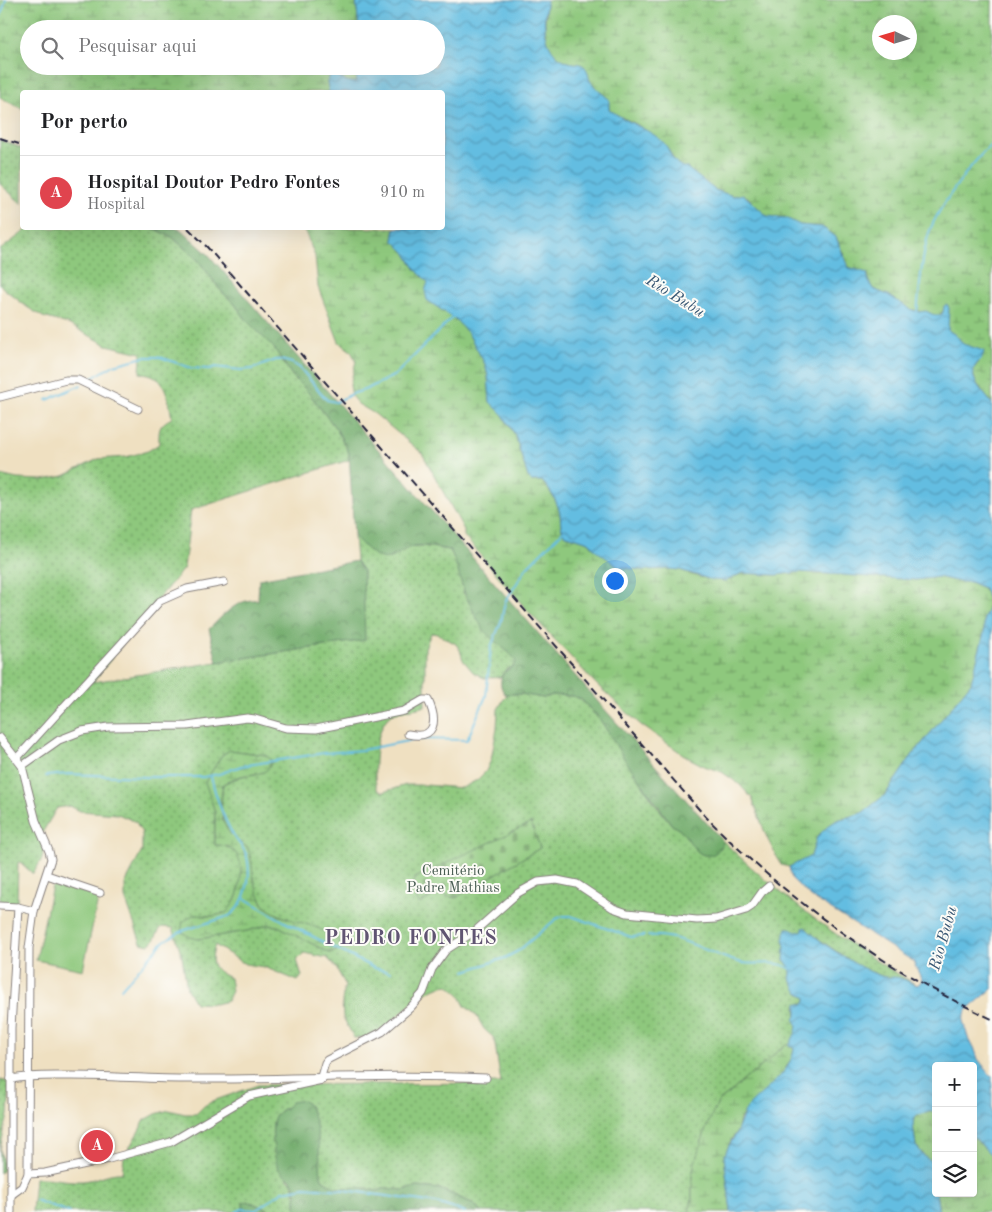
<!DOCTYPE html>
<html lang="pt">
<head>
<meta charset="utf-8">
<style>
  :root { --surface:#fff; --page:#f2f2f2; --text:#202124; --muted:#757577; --line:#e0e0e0; --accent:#0f766e }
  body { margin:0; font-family:"Old Standard TT",serif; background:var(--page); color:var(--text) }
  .controls { position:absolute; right:15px; bottom:15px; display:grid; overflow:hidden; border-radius:5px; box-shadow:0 5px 20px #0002 }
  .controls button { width:45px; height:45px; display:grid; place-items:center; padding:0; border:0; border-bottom:1px solid var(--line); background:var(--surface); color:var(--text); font:25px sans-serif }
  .compass { position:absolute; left:872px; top:15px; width:45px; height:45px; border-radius:50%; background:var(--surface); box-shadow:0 5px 20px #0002; rotate:274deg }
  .you { position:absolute; left:614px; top:580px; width:18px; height:18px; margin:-12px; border:4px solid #fff; border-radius:50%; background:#1a73e8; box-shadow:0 0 0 8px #1a73e833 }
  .badge { display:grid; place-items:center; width:32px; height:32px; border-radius:50%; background:var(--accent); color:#fff; font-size:16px; font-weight:700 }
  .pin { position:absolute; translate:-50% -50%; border:2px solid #fff; box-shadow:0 1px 5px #0006 }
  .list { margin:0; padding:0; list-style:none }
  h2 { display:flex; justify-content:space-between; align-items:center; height:65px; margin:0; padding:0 20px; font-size:21px }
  h2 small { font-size:16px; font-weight:400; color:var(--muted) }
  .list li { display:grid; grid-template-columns:32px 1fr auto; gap:15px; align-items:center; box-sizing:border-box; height:75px; padding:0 20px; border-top:1px solid var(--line) }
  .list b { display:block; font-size:19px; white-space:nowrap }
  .list p { margin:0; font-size:16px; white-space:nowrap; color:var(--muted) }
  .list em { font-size:16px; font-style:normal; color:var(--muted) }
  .icon { flex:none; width:28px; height:28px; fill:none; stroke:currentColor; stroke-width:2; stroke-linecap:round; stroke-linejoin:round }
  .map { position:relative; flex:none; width:992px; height:1212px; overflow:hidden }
  .search { position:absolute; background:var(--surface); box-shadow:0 5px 20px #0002; left:20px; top:20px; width:425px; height:55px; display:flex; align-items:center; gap:12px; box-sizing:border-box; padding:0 18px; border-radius:28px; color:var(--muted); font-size:19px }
  .panel { position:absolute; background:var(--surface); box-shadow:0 5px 20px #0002; left:20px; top:90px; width:425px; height:140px; border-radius:5px }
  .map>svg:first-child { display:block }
  .grass { fill:url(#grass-dots); stroke:#58755c; fill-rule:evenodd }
  .forest { fill:url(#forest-crowns); stroke:#4a6754 }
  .wetland { fill:url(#wetland-marsh); stroke:#58755c; fill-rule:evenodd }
  .cemetery { fill:url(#cemetery-stones); stroke:#58755c }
  .garden { fill:#8ec87d; stroke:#58755c }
  .water { fill:url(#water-waves); stroke:#43708e }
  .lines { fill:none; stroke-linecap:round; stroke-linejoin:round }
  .stream { stroke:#64bde1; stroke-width:2 }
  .street-casing { stroke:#88817e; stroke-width:9 }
  .street { stroke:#fff; stroke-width:7 }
  .rail { stroke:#22223b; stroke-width:2; stroke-dasharray:8 4; stroke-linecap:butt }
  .labels { text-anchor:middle; stroke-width:4; stroke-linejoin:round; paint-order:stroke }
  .park-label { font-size:15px; fill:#485c52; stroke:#fdfcf7 }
  .water-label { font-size:16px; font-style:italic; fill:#395875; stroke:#fdfcf7 }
  .district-label { font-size:20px; font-weight:bold; letter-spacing:1px; fill:#605472; stroke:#fdfcf7 }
</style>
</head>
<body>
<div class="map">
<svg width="992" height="1212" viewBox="0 0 992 1212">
  <defs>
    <pattern id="grass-dots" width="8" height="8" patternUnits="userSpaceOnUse" patternTransform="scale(1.25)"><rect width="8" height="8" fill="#8ec87d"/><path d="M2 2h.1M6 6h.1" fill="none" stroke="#74a268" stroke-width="1.8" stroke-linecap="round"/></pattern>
    <pattern id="forest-crowns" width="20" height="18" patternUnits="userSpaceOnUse" patternTransform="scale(1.25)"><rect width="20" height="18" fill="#72ac6c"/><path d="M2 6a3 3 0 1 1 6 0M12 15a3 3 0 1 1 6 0" fill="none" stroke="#5d8c5a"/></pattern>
    <pattern id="wetland-marsh" width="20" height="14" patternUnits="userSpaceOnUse" patternTransform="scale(1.25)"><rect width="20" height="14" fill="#8ec87d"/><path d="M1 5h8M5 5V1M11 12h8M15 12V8" fill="none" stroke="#74a268"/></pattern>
    <pattern id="cemetery-stones" width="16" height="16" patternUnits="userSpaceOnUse" patternTransform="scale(1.25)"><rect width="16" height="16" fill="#8ec87d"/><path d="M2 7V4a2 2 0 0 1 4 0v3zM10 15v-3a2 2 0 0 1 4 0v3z" fill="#74a268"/></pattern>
    <pattern id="water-waves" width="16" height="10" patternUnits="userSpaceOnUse" patternTransform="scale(1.25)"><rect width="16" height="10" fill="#64bde1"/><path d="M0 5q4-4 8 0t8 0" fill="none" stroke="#5299b8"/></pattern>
  </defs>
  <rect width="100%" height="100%" fill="#fdfcf7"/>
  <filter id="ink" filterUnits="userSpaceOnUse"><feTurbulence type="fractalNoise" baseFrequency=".02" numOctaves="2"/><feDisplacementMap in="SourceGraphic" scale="10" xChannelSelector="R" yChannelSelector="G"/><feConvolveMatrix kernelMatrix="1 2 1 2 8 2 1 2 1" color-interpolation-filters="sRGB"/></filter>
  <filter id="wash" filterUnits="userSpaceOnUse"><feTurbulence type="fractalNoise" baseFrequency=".0096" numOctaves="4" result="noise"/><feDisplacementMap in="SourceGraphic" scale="20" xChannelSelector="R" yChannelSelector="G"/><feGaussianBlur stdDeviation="1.12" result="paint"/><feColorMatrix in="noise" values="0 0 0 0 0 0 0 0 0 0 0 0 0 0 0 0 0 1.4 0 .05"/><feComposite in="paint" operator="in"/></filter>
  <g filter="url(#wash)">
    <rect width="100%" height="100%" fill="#efe0c1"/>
    <g class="grass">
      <polygon points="0,140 22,148 22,204 0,184"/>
      <path d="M29 228H152L172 237 198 260 221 291 234 303 248 322 274 348 293 377 308 392 337 430 349 453V460L191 510 184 568 159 598 93 682 217 662 364 640 363 571 356 561 354 536 363 545 391 557C416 540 422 547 450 550L457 565 464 593 482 627 509 651 517 662 513 667 507 669 501 677 484 678 473 672 463 660 460 650 456 644 438 634 431 633 425 648V706C417 709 396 711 391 715 375 725 372 772 377 789L383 792 406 785H426L462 788 477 780 486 771 491 760 497 728 498 709 507 694H521L543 698 553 695 573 696 581 699 601 721 656 805 672 825 683 832 688 840 721 848 723 841C781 897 846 945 917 985H912L902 979 884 977 859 967 810 933C798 930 792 935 783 942L786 946 784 960C789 965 793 971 790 978L799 993 806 997V1002L803 1004 799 1003 796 1006 797 1025 796 1033 789 1046 786 1044 755 1072 745 1079 730 1093 719 1101 707 1126 695 1162 692 1176V1199L689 1212H482L472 1203 440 1189 417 1187 403 1190 386 1188 377 1191 365 1188H337L323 1180 321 1176C318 1152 317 1128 309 1105 303 1105 295 1104 289 1106 258 1116 280 1158 288 1179L292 1182C295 1191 298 1203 295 1212H273L255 1204 240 1212H32L35 1178C51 1177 67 1182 83 1181 96 1180 109 1172 122 1173L124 1157 145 1120 156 1114 169 1110 185 1114H196L204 1106 213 1101 258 1085 501 1083 494 1038 484 1029 476 1015 465 1006 459 994 449 985C412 987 390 1040 354 1038L343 1017 342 1001 345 984 335 966 327 958 304 953 297 960 302 976 298 981 264 967 245 964 215 945C209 963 212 970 230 978L232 991 227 1001 215 1004 195 1003 187 989 182 956 173 928 162 927C156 933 156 941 149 945L141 943 125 898V884L142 851V833L136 822 118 814 80 811 70 806 57 808 42 833 44 848 42 859 33 874 20 862H18L17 906 0 903V475L17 479 43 480 64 476 98 459 126 457 148 451 159 444C159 429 158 425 172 418 168 397 166 373 140 373L141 353 107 345 68 324 43 317 27 307 3 288 0 284V250ZM230 750 265 755 256 774 242 776 223 784C221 801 219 822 232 836 236 841 243 844 248 848L257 892 266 909 284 917 330 953 278 926 267 925 247 931 198 939 193 915 214 916 227 913C230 908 235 902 237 896 244 874 245 844 215 845V812L209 791V776L222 755ZM531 823 540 848 455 898 439 893Z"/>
      <polygon points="0,1080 10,1082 8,1115 0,1149 3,1161 3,1171 0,1173"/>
    </g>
    <g class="forest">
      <path d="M152 228H179L208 254 599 703 723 841C721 847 718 853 711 855 695 858 691 840 682 832 679 829 675 827 672 825L625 760 601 721 581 699 573 696 553 695 543 698 521 694H505C497 684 500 672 513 667L516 661C507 648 492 642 483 629 479 622 466 598 464 591 459 577 457 564 450 550 441 549 423 544 415 546 404 548 399 555 390 558 376 562 363 545 354 536L349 453 337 430 308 392 293 377 274 348 248 322 234 303 221 291 198 260 172 237Z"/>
      <path d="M356 561 363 571 365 640 217 662 209 629C223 616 237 598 258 600L259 579Z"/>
      <path d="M304 1100C320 1115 319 1155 321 1176L323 1180 337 1188 359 1187 377 1191 386 1188 403 1190 417 1187 440 1189 472 1203 482 1212H295C297 1205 297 1188 292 1181 288 1176 282 1175 278 1168 274 1158 270 1127 275 1117 278 1110 287 1109 291 1102Z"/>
      <polygon points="248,1201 273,1212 240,1212 243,1210 243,1203"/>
    </g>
    <g class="wetland">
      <path d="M0 0H356L359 29H29V66H358L357 82C348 83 344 81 337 75L327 82 329 92H22V109L0 97Z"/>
      <path d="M547 0H992V404C984 391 964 376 979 362 973 352 972 350 963 344 957 340 954 334 948 330V314L944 308 943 312 938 316 910 309 888 295 873 289 869 282 849 267 836 237 822 227 800 225 777 217 767 216 756 207 748 197 733 196 715 190 687 168 681 167 676 163 667 148 654 136 636 124 617 115 609 109 608 99C603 94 596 89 591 83 587 77 581 68 573 64 567 61 561 60 556 56 543 45 544 15 547 0ZM880 22H910V52H880Z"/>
      <path d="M301 228H395L393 240 405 252 416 270 428 282 427 300 457 320 468 333 485 364 488 376 490 402 503 415 515 435 528 477 531 481H542C550 491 557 501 560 514 561 521 560 526 564 534L589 542 592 546 619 567 641 570 668 569 680 570 699 577 726 581 742 573 776 575 800 572 916 580 938 577 960 582H970L984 588 988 600V610L984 618V633L971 683 911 757 885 795 862 813 837 820 817 837 811 856 806 860 789 867 781 865 767 838 752 798 739 784 722 772 704 766 687 757 641 725 596 684 527 610 464 536V530L422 453 375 414 358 404 352 397 350 385 356 361 351 351 339 342 318 287 315 256 306 234Z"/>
      <path d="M230 750 265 755 271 759C272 776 253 773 241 776 235 778 228 781 223 784 220 801 219 822 232 836 236 841 243 844 248 848 253 862 252 879 258 893 260 898 264 907 268 909 292 925 318 921 341 943L340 950 330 953 278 926 267 925 247 931 198 939 190 937 181 931 183 922 193 915 214 916 226 913C230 908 235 902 237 896 244 874 245 844 215 845V812L205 782 222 755Z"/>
      <polygon points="786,1044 794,1048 793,1056 781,1076 747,1109 740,1119 738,1130 731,1140 724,1157 731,1212 689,1212 692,1199 692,1176 695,1162 707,1126 719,1101 730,1093 745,1079 755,1072"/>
      <polygon points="936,1110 936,1166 923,1155 916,1146 913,1125 914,1118 918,1115"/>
      <polygon points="973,1136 992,1156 992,1212 939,1212 935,1186 936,1185 936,1193 973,1193"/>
    </g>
    <polygon class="cemetery" points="531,823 540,848 455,898 439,893 419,904 413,890 415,878"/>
    <polygon class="garden" points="52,886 99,895 83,970 36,960"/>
    <path class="water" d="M356 0H547C542 20 543 52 566 61 571 64 579 62 584 66 590 72 587 78 592 83 596 89 603 94 609 99V109C625 122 645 127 661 140 672 149 670 165 687 168L715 190 733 196 743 194 767 216 786 218 800 225 822 227 828 231 836 237 848 267 867 273 869 282 873 289 888 295 910 309 918 312 926 311 934 315H941L943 312 944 306 947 304 949 308 948 330 957 336 963 344 984 351C983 358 980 360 976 365 966 378 986 394 992 404V989L966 1011 963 1021 969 1041 974 1047 978 1059 992 1077V1156L973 1136V1066H936V1110L918 1115 914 1118 913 1125 916 1146 923 1155 936 1166 935 1186 939 1212H731L724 1157C728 1145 734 1139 738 1129 741 1122 742 1115 747 1108 763 1089 791 1075 794 1048L789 1046C793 1037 801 1027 794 1019L797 1015V1003L803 1004 806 1002V997L797 991 790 978C793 971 789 964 784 961L785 946 783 939 787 928H790L796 932 802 931 803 928 805 927C818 942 866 973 885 977 890 978 895 976 900 978 907 980 911 984 918 985L922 980 913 961 811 897 792 879 789 867 811 856 817 837 828 826 837 820 862 813 885 795 911 757 971 683 984 633V618L988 610V600L984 588 970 582H960L938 577 916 580 800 572 776 575 742 573 726 581 712 580 680 570 668 569 641 570 619 567 597 551 589 542 564 534C560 527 561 521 560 514 557 501 551 491 542 481H531L528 477 515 435 503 415 490 402 488 376 485 364 468 333 456 320 427 300 425 291 428 282 416 270 405 252 393 240 395 228H442V92H329L327 82 331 74C341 76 345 84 356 82L358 66H436V29H359Z"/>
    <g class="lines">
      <g class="stream">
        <polyline points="0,19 6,0"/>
        <path d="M917 312C920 287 921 260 928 236 935 211 973 161 992 144"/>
        <polyline points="87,381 114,365 144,357 160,357 191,368 210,369 215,367 241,370 252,369 276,360 281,360 292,363 300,368 327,400 336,402 352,394 367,389 395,375 453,317"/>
        <polyline points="47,400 81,385"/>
        <polyline points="46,776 68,774 145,777 203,777 219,774 241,766 324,753 362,750 418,739 467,740 486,696 491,647 501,622 505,602 527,567 563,531"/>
        <polyline points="244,898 285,922 356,959 374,968 390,972"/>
        <path d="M648 936C680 933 708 954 738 962 756 967 774 958 791 969"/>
        <polyline points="465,971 505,958 518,951 556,919 563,916 571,916 631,937 644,936"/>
        <path d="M121 989 164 941 182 931 229 916C246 905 252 877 247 857 245 848 237 842 233 835 223 817 216 797 211 777"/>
        <polyline points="35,1200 69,1212"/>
        <polyline points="236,1212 242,1209 256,1210 283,1191 305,1187 344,1190 436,1203 465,1212"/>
      </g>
    </g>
  </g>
  <g filter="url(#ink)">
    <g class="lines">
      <defs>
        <g id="street">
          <polyline points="0,397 66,380 78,380 138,409"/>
          <polyline points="0,738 22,766 36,821 49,851 51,859 34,911 29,948 28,1174 22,1187 11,1195"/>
          <polyline points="17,758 160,601 187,589 224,582"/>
          <path d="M22 766 59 740 82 731 108 727 187 726 247 718 255 719 286 728 316 729 404 711 423 700H428C438 721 436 740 408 734"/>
          <polyline points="47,875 100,893"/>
          <polyline points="0,906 18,907 34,911"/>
          <path d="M11 1079C32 1075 51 1076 72 1076 111 1076 150 1079 190 1079 288 1080 387 1073 486 1078"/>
          <polyline points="320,1080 325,1063 327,1060 382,1032 411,1007 423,993 432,969 446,950 475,931 518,893 538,882 557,880 577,884 613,908 627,913 697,920 716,919 746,910 752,906 762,892 769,886"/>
          <polyline points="28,1174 45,1173 109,1159 171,1142 249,1096 322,1080"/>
          <polyline points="11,1212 11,1028 18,907"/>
        </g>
      </defs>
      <use href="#street" class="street-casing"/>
      <use href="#street" class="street"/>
      <g class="rail">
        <polyline points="0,138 22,145"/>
        <path d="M188 228 207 247 704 815C787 900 884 969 992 1019"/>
      </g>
    </g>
  </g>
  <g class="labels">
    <g class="park-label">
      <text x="453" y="875">Cemitério<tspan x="453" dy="17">Padre Mathias</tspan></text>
    </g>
    <g class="water-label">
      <text transform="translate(676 295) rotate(32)" y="6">Rio Bubu</text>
      <text transform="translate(942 938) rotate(-74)" y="6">Rio Bubu</text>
    </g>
    <g class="district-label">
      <text x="411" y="944">PEDRO FONTES</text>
    </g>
  </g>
</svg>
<div class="controls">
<button>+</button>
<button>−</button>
<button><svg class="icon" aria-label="layers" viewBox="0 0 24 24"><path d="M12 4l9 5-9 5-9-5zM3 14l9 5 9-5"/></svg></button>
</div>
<svg class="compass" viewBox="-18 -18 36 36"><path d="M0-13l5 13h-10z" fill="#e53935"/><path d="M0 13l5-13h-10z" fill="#757577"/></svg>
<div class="you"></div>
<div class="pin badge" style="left:97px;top:1146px;background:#e0444e">A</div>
<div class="search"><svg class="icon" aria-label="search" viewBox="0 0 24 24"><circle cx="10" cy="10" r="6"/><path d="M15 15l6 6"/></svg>Pesquisar aqui</div>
<section class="panel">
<h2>Por perto<small></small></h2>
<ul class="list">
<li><span class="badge" style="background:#e0444e">A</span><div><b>Hospital Doutor Pedro Fontes</b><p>Hospital</p></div><em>910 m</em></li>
</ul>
</section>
</div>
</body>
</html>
